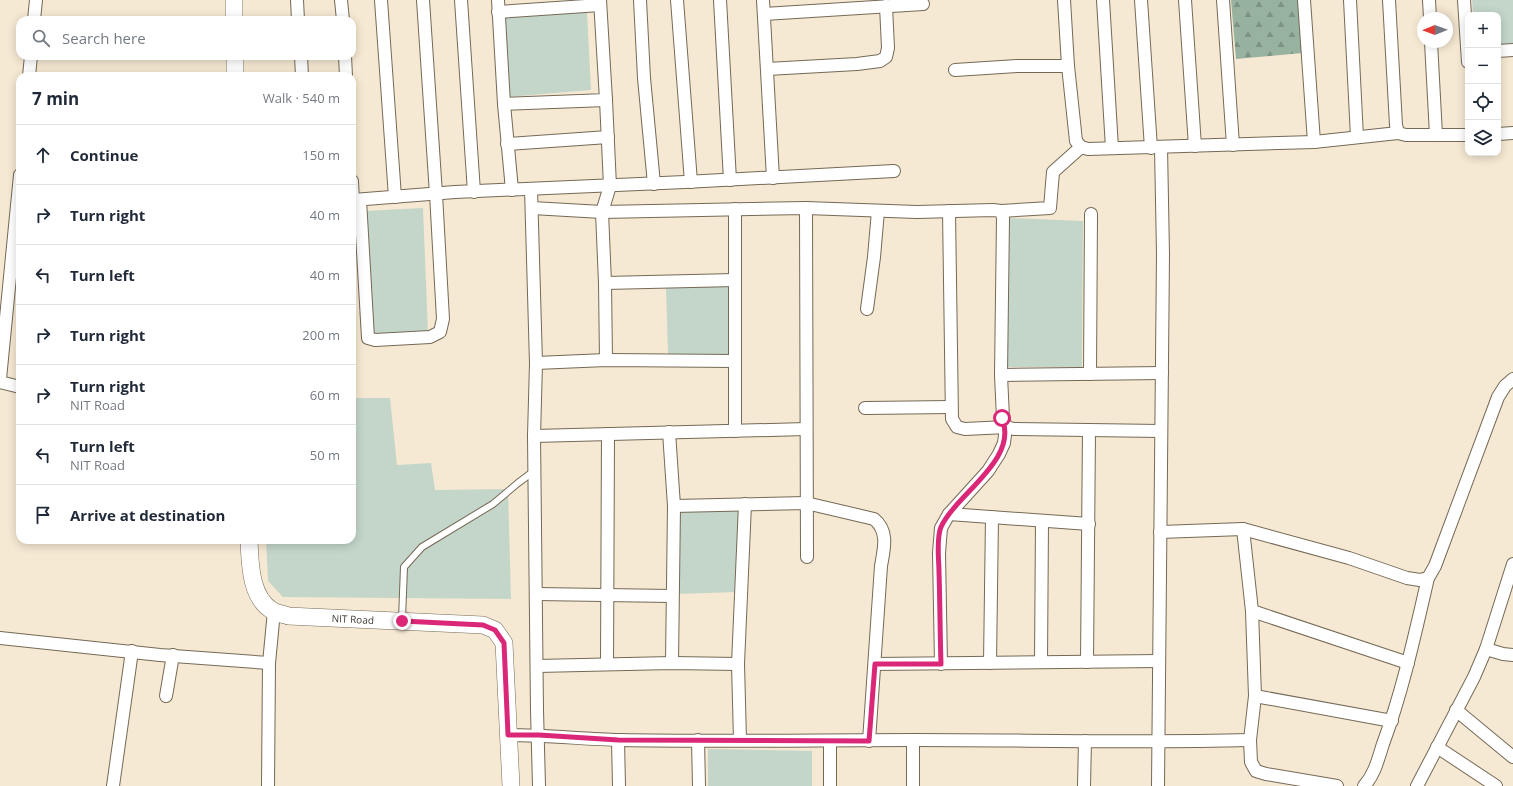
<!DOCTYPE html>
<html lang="en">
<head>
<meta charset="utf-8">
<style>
  :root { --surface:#fff; --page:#f6f6f7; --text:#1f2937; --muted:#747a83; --line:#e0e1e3 }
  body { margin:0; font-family:"Open Sans",sans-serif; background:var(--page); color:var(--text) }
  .controls { position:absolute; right:12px; top:12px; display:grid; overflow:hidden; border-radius:8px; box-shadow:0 2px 10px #0003 }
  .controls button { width:36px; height:36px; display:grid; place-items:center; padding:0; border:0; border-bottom:1px solid var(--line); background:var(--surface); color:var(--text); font:20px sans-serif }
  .compass { position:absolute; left:1417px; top:12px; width:36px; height:36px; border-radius:50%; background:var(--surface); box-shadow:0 2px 10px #0003; rotate:269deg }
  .stop { position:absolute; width:12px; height:12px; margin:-9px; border:3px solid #db2777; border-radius:50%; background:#fff }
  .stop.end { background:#db2777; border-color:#fff; box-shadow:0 1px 4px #0008 }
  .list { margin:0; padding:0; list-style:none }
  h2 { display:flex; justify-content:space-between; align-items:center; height:52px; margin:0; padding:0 16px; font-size:17px }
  h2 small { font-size:13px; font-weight:400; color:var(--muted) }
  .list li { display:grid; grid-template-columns:26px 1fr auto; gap:12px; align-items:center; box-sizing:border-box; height:60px; padding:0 16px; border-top:1px solid var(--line) }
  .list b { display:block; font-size:15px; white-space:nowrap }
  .list p { margin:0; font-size:13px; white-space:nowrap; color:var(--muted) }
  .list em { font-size:13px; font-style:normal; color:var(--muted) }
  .icon { flex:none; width:22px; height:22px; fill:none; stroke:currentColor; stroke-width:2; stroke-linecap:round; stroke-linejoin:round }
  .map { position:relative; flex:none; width:1513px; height:786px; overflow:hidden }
  .search { position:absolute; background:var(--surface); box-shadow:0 2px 10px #0003; left:16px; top:16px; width:340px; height:44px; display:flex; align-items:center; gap:10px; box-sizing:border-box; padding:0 14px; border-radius:12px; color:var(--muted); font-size:15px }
  .panel { position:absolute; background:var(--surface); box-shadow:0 2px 10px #0003; left:16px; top:72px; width:340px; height:472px; border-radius:12px }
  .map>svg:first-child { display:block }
  .green { fill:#c4d6c9 }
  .forest { fill:url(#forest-firs) }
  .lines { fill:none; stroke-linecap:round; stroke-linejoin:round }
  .service-casing { stroke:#756956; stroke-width:8 }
  .minor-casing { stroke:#756956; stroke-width:14 }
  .secondary-casing { stroke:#756956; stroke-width:18 }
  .service { stroke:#fff; stroke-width:6 }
  .minor { stroke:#fff; stroke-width:12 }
  .secondary { stroke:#fff; stroke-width:17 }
  .route { stroke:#db2777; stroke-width:5 }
  .labels { text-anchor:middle; stroke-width:4; stroke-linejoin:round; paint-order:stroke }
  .street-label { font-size:10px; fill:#3f3a31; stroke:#fff }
</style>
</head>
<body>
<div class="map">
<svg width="1513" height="786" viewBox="0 0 1513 786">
  <defs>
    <pattern id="forest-firs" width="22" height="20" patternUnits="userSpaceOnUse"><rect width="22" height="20" fill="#97b3a0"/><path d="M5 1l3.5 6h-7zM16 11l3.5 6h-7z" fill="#7d9383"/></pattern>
  </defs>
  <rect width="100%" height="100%" fill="#f6e9d3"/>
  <g class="green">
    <polygon points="1472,0 1513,0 1513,44 1498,45 1498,15 1473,15"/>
    <polygon points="587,12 591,90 507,97 501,16"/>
    <polygon points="423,208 428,333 370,335 364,211"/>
    <polygon points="1008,218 1083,221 1082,367 1008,367"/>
    <polygon points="729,285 729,355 668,354 666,288"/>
    <polygon points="352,398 390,398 397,465 431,463 435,490 508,489 511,599 283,597 268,581 266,540 352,540"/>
    <polygon points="739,509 737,592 675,594 678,511"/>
    <polygon points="708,749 812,751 812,786 708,786"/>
  </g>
  <polygon class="forest" points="1231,0 1298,0 1302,53 1236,59"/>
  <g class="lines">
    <defs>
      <polyline id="service" points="402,619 404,567 422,547 493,504 518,483 534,471"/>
      <g id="minor">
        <polyline points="297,0 298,20"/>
        <polyline points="341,0 343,20"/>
        <polyline points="381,0 395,197"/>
        <polyline points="461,0 474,192"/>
        <polyline points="498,0 504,104 512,190"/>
        <polyline points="640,0 644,78 654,184"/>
        <polyline points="677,0 691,182"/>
        <polyline points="720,0 730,180"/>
        <polyline points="763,0 773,178"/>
        <polyline points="1064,0 1068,66 1076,141 1081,147 1088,149 1314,142 1398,133"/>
        <polyline points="1103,0 1112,148"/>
        <polyline points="1141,0 1151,148"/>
        <polyline points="1185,0 1195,146"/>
        <polyline points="1223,0 1233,145"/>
        <polyline points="1304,0 1314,142"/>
        <polyline points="1350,0 1357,137"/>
        <polyline points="1389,0 1396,125 1398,133 1406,135 1468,135"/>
        <polyline points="1429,0 1430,18"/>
        <polyline points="1464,0 1468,62"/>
        <polyline points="498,12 600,5"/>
        <polyline points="764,14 923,4"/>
        <polyline points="34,20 36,0"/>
        <polyline points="1431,42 1436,135"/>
        <polyline points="1498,51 1513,50"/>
        <polyline points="301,56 302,76"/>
        <polyline points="345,56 346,76"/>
        <polyline points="767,69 857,64 880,61 886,57 888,48 886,6"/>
        <polyline points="955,70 1017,66 1068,66"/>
        <polyline points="29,76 31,56"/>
        <polyline points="504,104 606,100 600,0"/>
        <polyline points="1498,134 1513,133"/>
        <polyline points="507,144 608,137"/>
        <polyline points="352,181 353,200"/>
        <polyline points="531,189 536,363 534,436 537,710 539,786"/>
        <polyline points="353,200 455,192 685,182 894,171"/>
        <polyline points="360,200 368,338 375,340 430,337 440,332 443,319 436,194 423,0"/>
        <polyline points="532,208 602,212 806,208 807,557"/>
        <polyline points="806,208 917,212 993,210 1001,211 1003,218 1001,375 1003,418 1006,427 1014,429 1161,431"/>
        <polyline points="735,209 735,431"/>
        <polyline points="1001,211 1050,208 1053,172 1081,147"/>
        <polyline points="605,283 735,280"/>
        <polyline points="867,309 874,257 878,211"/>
        <polyline points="606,360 605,283 602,212 610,186 606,100"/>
        <polyline points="536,363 606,360 735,361"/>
        <polyline points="1090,374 1091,214"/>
        <polyline points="1001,375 1162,373"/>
        <polyline points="0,379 20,175"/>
        <polyline points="0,382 20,387"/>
        <polyline points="865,408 951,407"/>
        <polyline points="669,432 674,506 672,663"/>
        <polyline points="534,436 806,429"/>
        <path d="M674 506 806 503 874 519C889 531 884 549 881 566L869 741"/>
        <polyline points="949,514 1089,524"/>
        <polyline points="1243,529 1252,611 1255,696 1250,740 1251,762 1256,771 1266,774 1337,786"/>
        <polyline points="1160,532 1243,529 1349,558 1407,578 1420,580 1428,578 1435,566 1498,397 1505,386 1513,379"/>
        <polyline points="536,594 672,596"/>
        <polyline points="1252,611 1408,663"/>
        <polyline points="0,638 160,655 269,663"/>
        <polyline points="1486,649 1503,654 1513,655"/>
        <polyline points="1041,662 1042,521"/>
        <polyline points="1087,662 1089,430"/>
        <polyline points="990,663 992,517"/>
        <polyline points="607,664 608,434"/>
        <polyline points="875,664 1159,661"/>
        <polyline points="941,664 939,553 941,528 949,514 988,471 999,454 1004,443 1006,427 965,429 957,427 952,419 949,211"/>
        <polyline points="537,666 672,663 738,664"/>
        <polyline points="166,696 173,655"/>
        <polyline points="1255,696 1392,721"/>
        <polyline points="1456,710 1513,757"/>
        <path d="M508 735C546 735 583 739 620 740 718 742 817 740 915 740 1027 740 1138 743 1250 740"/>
        <polyline points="618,740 619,786"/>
        <polyline points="698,740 699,786"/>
        <polyline points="740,740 738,664 745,504"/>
        <polyline points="830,741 830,786"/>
        <polyline points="1437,747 1496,786"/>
        <polyline points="113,786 132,651"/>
        <polyline points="268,786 269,663 274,611"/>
        <polyline points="913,786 913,740"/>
        <polyline points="1084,786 1085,741"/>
        <polyline points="1158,786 1163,254 1161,147"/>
        <path d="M1364 786C1375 774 1378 759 1383 744 1403 690 1415 634 1428 578"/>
        <polyline points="1417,786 1474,677 1486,649 1513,564"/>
      </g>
      <g id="secondary">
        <polyline points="234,0 234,20"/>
        <polyline points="235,56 235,76"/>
        <path id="s1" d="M249 540C250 563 250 598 273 611 278 614 284 614 288 616L483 625 495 630 504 643 511 786"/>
      </g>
    </defs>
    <use href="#service" class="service-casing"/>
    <use href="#minor" class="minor-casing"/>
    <use href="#secondary" class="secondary-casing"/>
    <use href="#service" class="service"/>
    <use href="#minor" class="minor"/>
    <use href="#secondary" class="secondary"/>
  </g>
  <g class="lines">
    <path class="route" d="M402 621 483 625 495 630 504 643 508 735H539L618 740 869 741 875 664H941C940 633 940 603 939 572 939 560 936 538 941 527 957 493 1019 460 1002 418"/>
  </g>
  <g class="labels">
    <g class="street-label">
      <text dy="4" stroke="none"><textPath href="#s1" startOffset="159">NIT Road</textPath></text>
    </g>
  </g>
</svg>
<div class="controls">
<button>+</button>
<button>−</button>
<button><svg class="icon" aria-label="locate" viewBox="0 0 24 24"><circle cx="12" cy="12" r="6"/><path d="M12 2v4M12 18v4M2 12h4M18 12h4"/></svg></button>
<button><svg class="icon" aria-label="layers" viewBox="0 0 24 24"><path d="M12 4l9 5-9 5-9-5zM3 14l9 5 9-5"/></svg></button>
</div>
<svg class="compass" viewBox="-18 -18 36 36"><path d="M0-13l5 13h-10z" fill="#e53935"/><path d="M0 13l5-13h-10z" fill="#747a83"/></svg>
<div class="stop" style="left:1002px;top:418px"></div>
<div class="stop end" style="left:402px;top:621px"></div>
<div class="search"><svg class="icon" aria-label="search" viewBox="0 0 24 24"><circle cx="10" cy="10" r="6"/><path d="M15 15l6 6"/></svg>Search here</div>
<section class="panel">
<h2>7 min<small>Walk · 540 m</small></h2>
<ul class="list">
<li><svg class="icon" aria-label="ahead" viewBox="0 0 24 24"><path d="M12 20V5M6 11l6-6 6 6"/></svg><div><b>Continue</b></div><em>150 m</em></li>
<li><svg class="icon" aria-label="right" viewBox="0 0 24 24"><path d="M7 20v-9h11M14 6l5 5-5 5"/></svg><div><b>Turn right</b></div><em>40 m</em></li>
<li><svg class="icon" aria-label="left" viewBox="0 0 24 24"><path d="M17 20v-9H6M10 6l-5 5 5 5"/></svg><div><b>Turn left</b></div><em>40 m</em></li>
<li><svg class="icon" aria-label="right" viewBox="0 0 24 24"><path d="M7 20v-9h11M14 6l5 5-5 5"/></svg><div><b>Turn right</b></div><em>200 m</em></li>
<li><svg class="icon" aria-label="right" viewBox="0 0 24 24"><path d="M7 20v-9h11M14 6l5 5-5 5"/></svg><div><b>Turn right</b><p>NIT Road</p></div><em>60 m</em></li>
<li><svg class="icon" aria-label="left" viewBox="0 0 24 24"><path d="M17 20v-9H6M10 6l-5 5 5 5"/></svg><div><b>Turn left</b><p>NIT Road</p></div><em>50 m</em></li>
<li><svg class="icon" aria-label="arrive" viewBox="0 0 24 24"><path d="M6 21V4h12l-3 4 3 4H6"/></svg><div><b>Arrive at destination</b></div></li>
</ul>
</section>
</div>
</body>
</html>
